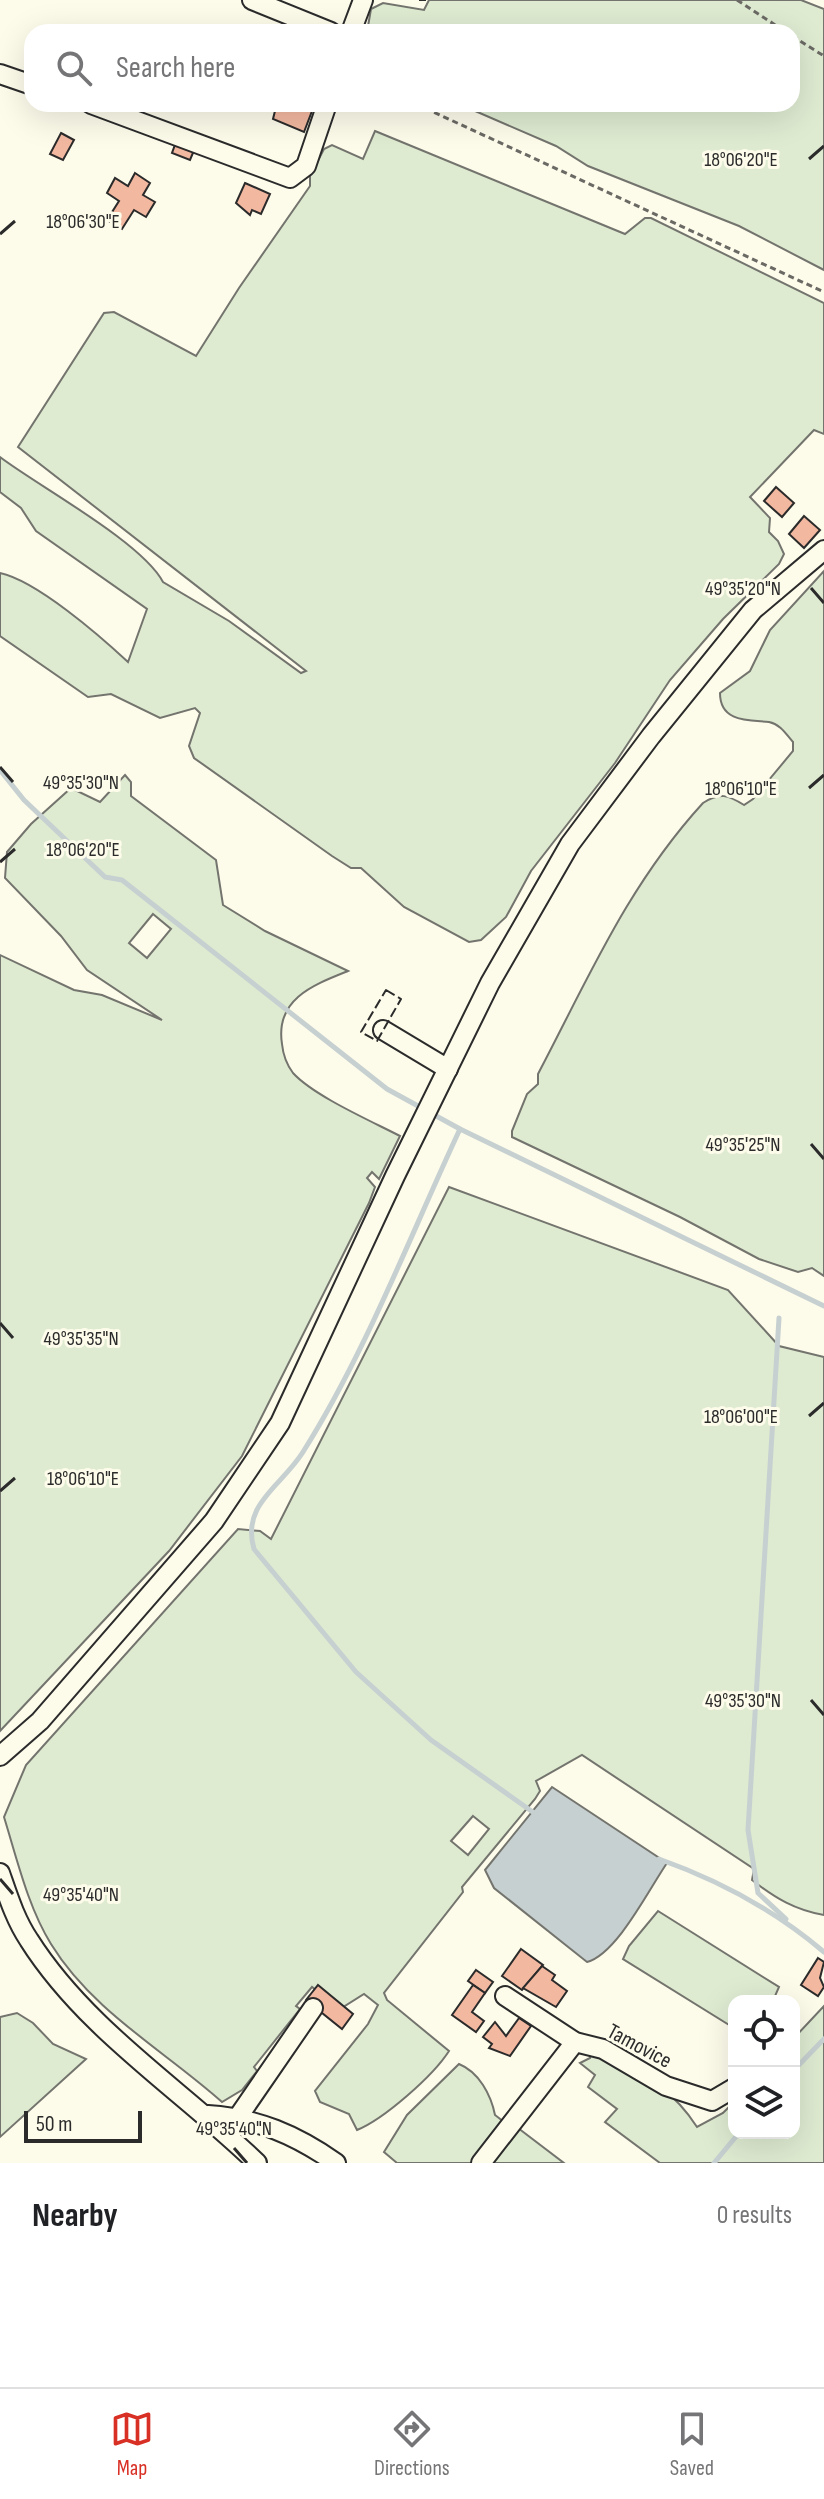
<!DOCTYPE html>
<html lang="en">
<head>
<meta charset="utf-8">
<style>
  :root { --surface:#fff; --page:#f6f6f6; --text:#202124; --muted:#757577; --line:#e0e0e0; --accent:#d93025 }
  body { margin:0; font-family:"Sofia Sans Condensed",sans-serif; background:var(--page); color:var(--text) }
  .controls { position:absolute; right:24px; bottom:24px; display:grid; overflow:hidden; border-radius:16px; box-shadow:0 8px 32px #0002 }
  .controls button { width:72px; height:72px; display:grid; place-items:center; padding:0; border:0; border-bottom:2px solid var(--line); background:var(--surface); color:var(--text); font:40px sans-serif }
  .scale { position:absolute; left:24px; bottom:20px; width:118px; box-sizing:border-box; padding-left:8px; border:4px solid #2b2b2b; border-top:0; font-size:22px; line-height:28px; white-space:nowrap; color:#2b2b2b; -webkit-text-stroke:6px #fdfbea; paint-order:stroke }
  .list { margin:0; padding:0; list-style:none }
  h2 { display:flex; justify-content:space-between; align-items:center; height:104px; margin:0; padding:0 32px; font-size:34px }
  h2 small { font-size:26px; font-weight:400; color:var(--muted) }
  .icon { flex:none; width:44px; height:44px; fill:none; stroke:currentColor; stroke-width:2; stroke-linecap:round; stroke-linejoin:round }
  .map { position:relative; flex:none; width:824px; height:2163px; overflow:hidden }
  .search { position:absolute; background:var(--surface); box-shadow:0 8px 32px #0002; left:24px; right:24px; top:24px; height:88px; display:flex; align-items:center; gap:20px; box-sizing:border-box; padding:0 28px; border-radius:24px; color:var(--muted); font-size:30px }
  .sheet { height:224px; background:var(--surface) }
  nav { display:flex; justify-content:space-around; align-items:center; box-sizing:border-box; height:112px; border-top:2px solid var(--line); background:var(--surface); font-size:22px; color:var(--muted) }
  nav a { display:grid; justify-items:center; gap:4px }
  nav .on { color:var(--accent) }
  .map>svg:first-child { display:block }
  .green { fill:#deebd1; stroke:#74746e; stroke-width:2; fill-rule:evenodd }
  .water { fill:#c7d0d0; stroke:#74746e; stroke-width:2 }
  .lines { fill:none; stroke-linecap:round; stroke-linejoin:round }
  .stream { stroke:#c7d0d0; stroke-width:5 }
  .building { fill:#f2b8a0; stroke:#2b2b2b; stroke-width:2 }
  .minor-casing { stroke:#2b2b2b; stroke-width:22 }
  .path { stroke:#6a6964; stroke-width:3; stroke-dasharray:6 4; stroke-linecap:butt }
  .minor { stroke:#fdfbea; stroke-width:18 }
  .fence { stroke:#2b2b2b; stroke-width:2; stroke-dasharray:10 4; stroke-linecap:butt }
  .ticks { fill:none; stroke:#2b2b2b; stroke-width:3 }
  .labels { text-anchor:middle; stroke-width:6; stroke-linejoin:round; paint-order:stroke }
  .street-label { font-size:22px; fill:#2b2b2b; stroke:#fdfbea }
  .ticks-label { font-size:20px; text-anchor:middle; fill:#2b2b2b; stroke:#fdfbea; stroke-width:6; stroke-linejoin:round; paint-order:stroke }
</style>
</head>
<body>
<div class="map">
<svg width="824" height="2163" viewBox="0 0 824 2163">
  <rect width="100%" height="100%" fill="#fdfbea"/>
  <g class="green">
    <polygon points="429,0 801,0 824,9 824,270 739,226 588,166 556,146 459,104 792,104 792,32 367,32 371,9 383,3 424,10"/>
    <path d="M375 131 625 234 645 218H651L824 303V434L814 430 750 497 770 518 769 532 778 541 784 554 779 564 723 619 670 680 615 763 531 871 506 917 481 940 469 942 404 907 361 868H351L332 856 194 758 189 746 200 713 195 708 160 718 111 694 88 697 0 636V573C37 581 100 636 128 662L147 609 36 531 21 508 0 492V457C38 486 142 542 163 582L229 621 301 673 306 671 18 447 104 313 114 312 196 356 239 288 310 186V176L324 149 332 145 363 159Z"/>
    <path d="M824 571V1276L812 1268 798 1272 759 1259 680 1217 512 1137V1131L527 1094 538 1084V1074C589 977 628 885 703 803 720 792 728 795 744 805L753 799 793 751V742C786 734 780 724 769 722 750 720 720 723 720 693L750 671 770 630Z"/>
    <path d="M125 775 131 782V796L216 860 223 905 265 931 348 971C313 985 275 999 282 1044 283 1054 287 1065 293 1073 314 1096 371 1121 400 1136L379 1179 372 1172 367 1178 375 1187 369 1203 242 1456 169 1551 0 1731V955L74 990 102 995 162 1020 87 970 61 936 5 878 7 852 31 824 71 788 100 802ZM153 914 171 929 147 958 129 943Z"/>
    <path d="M449 1187 728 1290 779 1346 824 1357V1915C795 1910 775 1898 752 1880L754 1869 582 1755 536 1781 540 1791 535 1799 462 1887 463 1892 384 1993 387 2000 449 2051C433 2076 384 2119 357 2130L349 2114 320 2102 315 2091 368 2024 378 2005 364 1994 340 2009 312 1987 296 2006 300 2009 254 2067 257 2071 242 2090 222 2102C165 2051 92 2011 51 1944 28 1907 17 1859 4 1817L26 1765 238 1529 260 1531 271 1539ZM473 1816 489 1829 468 1855 451 1841Z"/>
    <polygon points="658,1911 779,1987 775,1996 784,2001 734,2001 734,2028 623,1959 629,1946"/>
    <path d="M824 2006V2163H660L605 2122 617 2109 588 2087 595 2075 580 2063 590 2058 592 2050C638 2074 668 2082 697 2127L723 2113 734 2102V2133H794V2038Z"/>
    <polygon points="17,2013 33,2023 53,2044 86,2059 0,2137 0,2017"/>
    <path d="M459 2064C479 2072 491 2095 495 2115L504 2122 473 2163H397L384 2152 407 2115Z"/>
    <polygon points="518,2128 564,2163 491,2163"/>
  </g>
  <path class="water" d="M552 1787 667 1863C649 1889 617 1954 587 1962L494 1888 485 1870Z"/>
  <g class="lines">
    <g class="stream">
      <polyline points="0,770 24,800 105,877 122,880 387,1089 460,1129 824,1306"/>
      <path d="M460 1129C410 1236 366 1352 303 1452 281 1487 241 1504 254 1549L356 1672 431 1740 537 1815"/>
      <polyline points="779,1318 748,1830 758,1893 786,1919"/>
      <path d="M659 1859C718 1880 776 1911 824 1952"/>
      <polyline points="794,2070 824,2039"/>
      <polyline points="714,2163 739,2133"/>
    </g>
  </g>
  <g class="building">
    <polygon points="266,104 295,104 312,111 304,132 273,119 275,111 264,108"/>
    <polygon points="61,133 74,140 63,160 50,154"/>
    <polygon points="176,142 195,148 190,160 172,153"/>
    <polygon points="135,173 150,183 143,195 155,202 146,217 134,210 122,229 107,220 119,201 107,193 115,178 128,186"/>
    <polygon points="245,183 270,194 261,214 252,210 250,215 236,203"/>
    <polygon points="776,487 794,503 782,517 764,501"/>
    <polygon points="804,516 820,530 804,548 789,534"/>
    <polygon points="521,1949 543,1965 522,1990 502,1976"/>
    <polygon points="818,1958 824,1962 820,1978 824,1987 818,1996 801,1985"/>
    <polygon points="542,1966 555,1975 552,1980 567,1991 556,2007 523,1988"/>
    <polygon points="476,1970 493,1982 485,1993 468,1981"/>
    <polygon points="318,1985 353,2014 342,2029 306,2000"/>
    <polygon points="473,1985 485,1993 472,2012 484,2021 476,2032 452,2015"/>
    <polygon points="519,2018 531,2026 510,2056 489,2048 492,2044 483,2037 495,2022 506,2036"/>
  </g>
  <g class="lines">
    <defs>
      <g id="minor">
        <polyline points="252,0 331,32"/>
        <polyline points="351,32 363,0"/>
        <polyline points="0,74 32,85"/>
        <polyline points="91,104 290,178 306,166 327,104"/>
        <polyline points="383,1030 448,1069"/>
        <polyline points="0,1756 40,1721 214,1521 280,1423 395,1176 490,983 570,844 651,736 753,610 824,550"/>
        <path d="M0 1873C8 1896 15 1919 29 1940 86 2030 182 2090 257 2163"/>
        <polyline points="505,1996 575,2042 603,2049 666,2086 712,2101 734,2088"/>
        <path d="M208 2115C257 2118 296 2135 336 2163"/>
        <polyline points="238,2117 313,2008"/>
        <polyline points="481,2163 575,2042"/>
      </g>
    </defs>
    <use href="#minor" class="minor-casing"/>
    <g class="path">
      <polyline points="737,0 786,32"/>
      <polyline points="792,36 824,56"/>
      <polyline points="416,104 824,292"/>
    </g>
    <use href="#minor" class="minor"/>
    <g class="fence">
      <polyline points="419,0 426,0"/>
      <polygon points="386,990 401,999 377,1041 361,1032"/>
    </g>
  </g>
  <path class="ticks" d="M809 159 824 146M0 234 15 221M811 588 824 603M0 767 13 782M809 788 824 775M0 862 15 849M811 1144 824 1159M0 1323 13 1338M809 1416 824 1403M0 1491 15 1478M811 1700 824 1715M0 1879 13 1894M234 2148 247 2163"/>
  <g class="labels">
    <g class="street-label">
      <text transform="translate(640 2045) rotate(28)" y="8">Tamovice</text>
    </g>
  </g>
  <g class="ticks-label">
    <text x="741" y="166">18°06'20"E</text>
    <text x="83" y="228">18°06'30"E</text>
    <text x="743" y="595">49°35'20"N</text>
    <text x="81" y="789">49°35'30"N</text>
    <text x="741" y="795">18°06'10"E</text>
    <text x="83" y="856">18°06'20"E</text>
    <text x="743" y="1151">49°35'25"N</text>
    <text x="81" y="1345">49°35'35"N</text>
    <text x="741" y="1423">18°06'00"E</text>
    <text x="83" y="1485">18°06'10"E</text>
    <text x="743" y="1707">49°35'30"N</text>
    <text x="81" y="1901">49°35'40"N</text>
    <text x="234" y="2135">49°35'40"N</text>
  </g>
</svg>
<div class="controls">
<button><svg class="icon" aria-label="locate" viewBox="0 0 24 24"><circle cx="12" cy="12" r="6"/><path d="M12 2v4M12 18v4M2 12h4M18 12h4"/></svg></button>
<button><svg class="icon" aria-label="layers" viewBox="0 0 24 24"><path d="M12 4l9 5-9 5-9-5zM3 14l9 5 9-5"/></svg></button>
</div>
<div class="scale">50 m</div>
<div class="search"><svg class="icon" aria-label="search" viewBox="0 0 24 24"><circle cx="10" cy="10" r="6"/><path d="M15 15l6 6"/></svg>Search here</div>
</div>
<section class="sheet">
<h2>Nearby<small>0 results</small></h2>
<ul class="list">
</ul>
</section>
<nav>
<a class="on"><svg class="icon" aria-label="map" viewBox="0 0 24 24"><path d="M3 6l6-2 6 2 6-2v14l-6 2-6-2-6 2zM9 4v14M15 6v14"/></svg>Map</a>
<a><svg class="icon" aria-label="directions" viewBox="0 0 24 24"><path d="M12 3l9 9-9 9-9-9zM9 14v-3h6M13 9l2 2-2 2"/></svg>Directions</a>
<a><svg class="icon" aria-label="saved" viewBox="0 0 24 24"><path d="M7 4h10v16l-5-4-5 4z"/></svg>Saved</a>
</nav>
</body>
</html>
